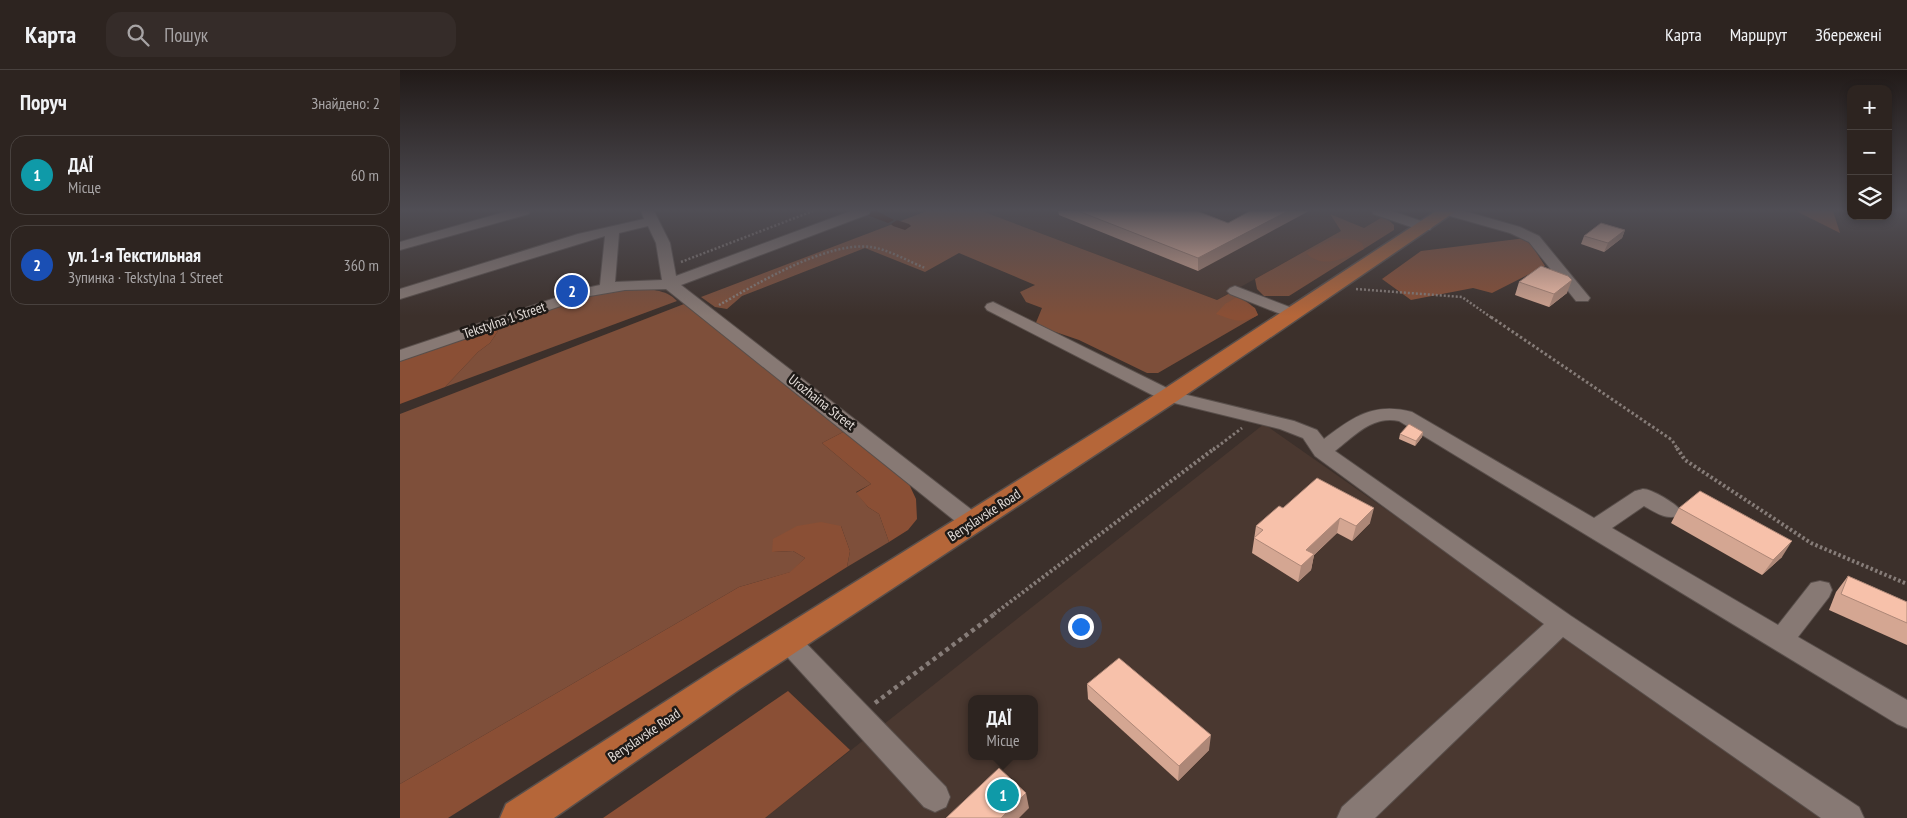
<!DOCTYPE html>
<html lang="uk">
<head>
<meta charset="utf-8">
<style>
  :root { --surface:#2d2420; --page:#352c29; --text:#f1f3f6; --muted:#a7a4a5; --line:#48413e; --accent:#f2a17e }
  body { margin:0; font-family:"PT Sans Narrow",sans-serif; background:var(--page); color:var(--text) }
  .controls { position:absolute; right:15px; top:15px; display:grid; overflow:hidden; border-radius:10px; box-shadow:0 2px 8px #0003 }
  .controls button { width:45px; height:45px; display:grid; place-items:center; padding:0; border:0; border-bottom:1px solid var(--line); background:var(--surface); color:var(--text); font:25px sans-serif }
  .you { position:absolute; left:680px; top:556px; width:18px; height:18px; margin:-12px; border:4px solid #fff; border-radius:50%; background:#1a73e8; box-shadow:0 0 0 8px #1a73e833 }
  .badge { display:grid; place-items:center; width:32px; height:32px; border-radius:50%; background:var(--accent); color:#fff; font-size:16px; font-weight:700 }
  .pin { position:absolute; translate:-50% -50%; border:2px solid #fff; box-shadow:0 1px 5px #0006 }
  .popup { position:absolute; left:568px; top:625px; width:70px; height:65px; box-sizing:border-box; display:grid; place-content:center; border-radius:10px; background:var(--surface); filter:drop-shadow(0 1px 4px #0005); font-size:16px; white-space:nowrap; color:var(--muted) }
  .popup b { font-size:19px; color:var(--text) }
  .popup::after { content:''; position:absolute; left:50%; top:100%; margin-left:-10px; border:10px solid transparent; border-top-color:var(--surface) }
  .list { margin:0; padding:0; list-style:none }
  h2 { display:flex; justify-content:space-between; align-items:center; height:65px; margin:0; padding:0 20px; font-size:21px }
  h2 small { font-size:16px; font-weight:400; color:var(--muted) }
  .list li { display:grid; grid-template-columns:32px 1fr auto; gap:15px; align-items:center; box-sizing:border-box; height:80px; margin:0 10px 10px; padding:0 10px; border:1px solid var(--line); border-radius:15px }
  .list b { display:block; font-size:19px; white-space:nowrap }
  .list p { margin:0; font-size:16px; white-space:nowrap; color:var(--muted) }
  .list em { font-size:16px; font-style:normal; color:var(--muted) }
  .icon { flex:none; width:28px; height:28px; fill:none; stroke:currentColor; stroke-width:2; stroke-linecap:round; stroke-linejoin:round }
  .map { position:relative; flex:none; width:1507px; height:748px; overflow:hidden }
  header { display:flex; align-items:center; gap:30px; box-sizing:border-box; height:70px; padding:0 25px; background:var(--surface); border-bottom:1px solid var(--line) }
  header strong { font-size:24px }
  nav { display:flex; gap:28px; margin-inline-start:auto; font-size:18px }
  .search { width:350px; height:45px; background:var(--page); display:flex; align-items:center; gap:12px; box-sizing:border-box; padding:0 18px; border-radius:15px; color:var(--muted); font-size:19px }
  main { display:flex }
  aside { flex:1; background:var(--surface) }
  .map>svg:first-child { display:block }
  .built { fill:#4a3830; fill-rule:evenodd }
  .green { fill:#7e4f3a }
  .forest { fill:#8a4f35 }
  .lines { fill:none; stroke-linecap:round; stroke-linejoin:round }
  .canal { fill:#370f00; fill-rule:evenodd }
  .minor-casing { stroke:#594f4b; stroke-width:2 }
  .major-casing { stroke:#594f4b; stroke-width:3 }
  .path-far3 { stroke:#867c78; stroke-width:2.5; stroke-dasharray:2 2; stroke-linecap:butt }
  .path-far2 { stroke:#867c78; stroke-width:3; stroke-dasharray:2.5 2.5; stroke-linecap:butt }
  .path-far1 { stroke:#867c78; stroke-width:4; stroke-dasharray:2.5 2.5; stroke-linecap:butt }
  .path { stroke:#867c78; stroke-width:4.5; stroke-dasharray:4 4; stroke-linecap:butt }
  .minor { fill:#877974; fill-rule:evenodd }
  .major { fill:#b56639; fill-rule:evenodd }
  .wall { fill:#d4a692 }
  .shaded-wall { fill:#ad8777 }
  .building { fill:#f7c1aa; stroke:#ad8777 }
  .labels { text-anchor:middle; stroke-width:5; stroke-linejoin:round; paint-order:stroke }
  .street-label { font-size:14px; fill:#e3dcd8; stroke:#1f1a17 }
</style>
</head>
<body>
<header>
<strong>Карта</strong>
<div class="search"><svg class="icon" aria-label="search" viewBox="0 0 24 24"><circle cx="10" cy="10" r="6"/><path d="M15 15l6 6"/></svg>Пошук</div>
<nav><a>Карта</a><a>Маршрут</a><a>Збережені</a></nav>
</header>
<main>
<aside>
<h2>Поруч<small>Знайдено: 2</small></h2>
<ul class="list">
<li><span class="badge" style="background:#0f9aa8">1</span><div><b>ДАЇ</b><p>Місце</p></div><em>60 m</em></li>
<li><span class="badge" style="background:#1a4fb4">2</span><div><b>ул. 1-я Текстильная</b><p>Зупинка · Tekstylna 1 Street</p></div><em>360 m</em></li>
</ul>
</aside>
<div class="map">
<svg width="1507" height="748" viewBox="0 0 1507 748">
  <rect width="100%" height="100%" fill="#3c302b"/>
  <g class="built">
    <polygon points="582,141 971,141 984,146 964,158 931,145 941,161 817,230"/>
    <path d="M864 354 1426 748H365ZM572 629H634V686H572Z"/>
  </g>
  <g class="green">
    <path d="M527 141H582L817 230 830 223C841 229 853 232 858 245L758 303H747L679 270 635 255 642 238 626 232 620 222 635 215 559 183 525 202 465 178 342 226 327 239 315 237 301 227Z"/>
    <polygon points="930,144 964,158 984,146 994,155 994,160 889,226 864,226 857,219 855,209 941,161"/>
    <path d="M232 218C247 219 267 219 277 231L45 317 78 282 90 273 98 261 88 259 175 229Z"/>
    <polygon points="284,234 445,361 422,373 471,414 456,422 468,437 479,444 489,472 447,497 450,481 441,456 372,482 393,481 405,488 391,502 339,517 0,714 0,344"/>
  </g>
  <g class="forest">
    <polygon points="1396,141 1433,141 1440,163"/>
    <path d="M934 168 956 170 962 173 964 179C945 188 923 200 906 183Z"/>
    <polygon points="1127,168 1145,196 1092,223 1073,218 1011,230 982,209 1021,181"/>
    <path d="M837 227 855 238 858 245C840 255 834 250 816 244L825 234Z"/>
    <polygon points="88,259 98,261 90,273 78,282 45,317 0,334 0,291"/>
    <polygon points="445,361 509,414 516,429 517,449 508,460 489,472 479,444 468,437 456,423 471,414 422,373"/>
    <polygon points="421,452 441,456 450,481 447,497 48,748 0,748 0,714 339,517 390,502 405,488 393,481 372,482 373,469 397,456"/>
    <polygon points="388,621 450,680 365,748 203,748"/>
  </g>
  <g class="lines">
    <g class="canal">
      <polygon points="466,141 477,141 494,150 488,153 467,145"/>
      <polygon points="497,150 509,154 511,156 505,160 493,156 491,154"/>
    </g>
    <defs>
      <g id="minor">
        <polygon points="108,141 130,141 129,144 0,180 0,172"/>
        <path d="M241 141H254L270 173 276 206 451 141H470L469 144 281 215 581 447 584 453 581 459 573 461 565 459 266 219 225 220 190 226 0 291V280L182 219 200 215 205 166 0 229V219L178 164 244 149ZM248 156 256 173 262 210 215 212 219 163Z"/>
        <polygon points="972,141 992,141 1030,154 1032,157 1030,160 1020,160 973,144"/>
        <polygon points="1042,141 1064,141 1120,157 1139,166 1190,228 1188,231 1176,231 1129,172 1110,163 1043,144"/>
        <polygon points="835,216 900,241 902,244 900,247 888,247 830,224 827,221 830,218"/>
        <path d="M593 232 775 322 894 351 917 360 924 369C953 347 974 332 1012 342L1194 448 1235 421C1236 421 1243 419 1243 419 1252 419 1277 434 1281 441L1278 446C1265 450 1255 442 1244 436L1212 458 1378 555 1411 513 1420 511 1429 513 1432 520 1429 527 1398 567 1507 630V658L1497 654 999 351C973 345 954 366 935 381L1171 546 1459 737 1464 748H1421L1163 567 975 748H937L942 737 1144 554 915 386 903 368 880 359 762 330 587 240 585 237 587 234Z"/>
        <polygon points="388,560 397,564 546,717 550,727 546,737 535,742 524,737 379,578 375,571 379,564"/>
      </g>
      <polygon id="major" points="1036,141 1056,141 777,331 340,619 154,748 100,748 106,734 316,599 761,321"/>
    </defs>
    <use href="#minor" class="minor-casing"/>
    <use href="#major" class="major-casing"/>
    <g class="path-far3">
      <polyline points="281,192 413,141"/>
      <polyline points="956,219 1062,227 1092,248"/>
      <path d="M319 235C357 214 427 171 471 177 487 179 510 192 525 198"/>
    </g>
    <g class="path-far2">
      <polyline points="1091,247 1272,370 1278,380"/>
      <polyline points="813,380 842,358"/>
    </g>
    <g class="path-far1">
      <polyline points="1277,378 1285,390 1411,473 1507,514"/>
      <polyline points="594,544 815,378"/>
    </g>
    <polyline class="path" points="475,633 596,543"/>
    <use href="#minor" class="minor"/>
    <use href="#major" class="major"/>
  </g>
  <g class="wall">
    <polygon points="658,141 797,141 828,153 798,201 659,145"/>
    <polygon points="1225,160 1222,168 1204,182 1181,174 1184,166"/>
    <polygon points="1119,212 1167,223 1149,237 1115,225"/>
    <polygon points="1023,362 1022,367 1015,376 999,369 1000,364"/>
    <polygon points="883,438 970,453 952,471 937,463 914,485 911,500 898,512 852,483 856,456"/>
    <polygon points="1279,438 1382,487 1362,505 1271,453"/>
    <polygon points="1448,506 1507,532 1507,575 1429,540 1436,522"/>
    <polygon points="687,614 809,680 778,711 688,629"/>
  </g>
  <g class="shaded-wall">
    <polygon points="888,141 909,141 798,201 798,188"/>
    <polygon points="1225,160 1222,168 1204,182 1208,173"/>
    <polygon points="1172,210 1167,223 1149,237 1154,224"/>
    <polygon points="1023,362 1022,367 1015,376 1016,371"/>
    <polygon points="974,438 970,453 952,471 956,456"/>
    <polygon points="940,448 937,463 914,485 911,500 898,512 901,496 906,480"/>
    <polygon points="1392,471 1382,487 1362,505 1373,490"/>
    <polygon points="811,665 809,680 778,711 779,696"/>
    <polygon points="626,723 629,738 619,748 601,748"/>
  </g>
  <g class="building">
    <polygon points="678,141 797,141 828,153 850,141 888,141 798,188"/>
    <polygon points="1201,153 1225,160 1208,173 1184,166"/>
    <polygon points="1141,196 1168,206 1172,210 1154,224 1119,212"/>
    <polygon points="1009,354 1023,362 1016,371 1000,364"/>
    <polygon points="917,408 974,438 956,456 940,448 906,480 914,484 901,496 854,468 863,460 856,456 879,436 883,438"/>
    <polygon points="1300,421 1392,471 1373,490 1279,438"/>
    <polygon points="1448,506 1507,532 1507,553 1441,524"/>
    <polygon points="719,588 811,665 779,696 687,614"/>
    <polygon points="599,698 626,723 601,748 546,748"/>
  </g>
  <linearGradient id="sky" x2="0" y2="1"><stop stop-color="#211a18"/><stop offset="0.57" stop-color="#504e55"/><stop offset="1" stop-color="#504e55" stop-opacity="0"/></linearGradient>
  <rect width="1507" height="246" fill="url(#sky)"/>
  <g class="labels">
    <g class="street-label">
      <text transform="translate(104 250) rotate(-19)" y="5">Tekstylna 1 Street</text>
      <text transform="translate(422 332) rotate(38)" y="5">Urozhaina Street</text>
      <text transform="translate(584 445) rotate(-33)" y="5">Beryslavske Road</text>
      <text transform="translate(244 665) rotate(-34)" y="5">Beryslavske Road</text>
    </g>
  </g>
</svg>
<div class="controls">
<button>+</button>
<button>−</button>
<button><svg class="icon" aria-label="layers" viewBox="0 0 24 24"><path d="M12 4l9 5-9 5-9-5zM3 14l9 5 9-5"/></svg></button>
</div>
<div class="you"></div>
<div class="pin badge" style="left:603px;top:725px;background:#0f9aa8">1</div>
<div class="popup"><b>ДАЇ</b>Місце</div>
<div class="pin badge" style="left:172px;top:221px;background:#1a4fb4">2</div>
</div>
</main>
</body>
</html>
